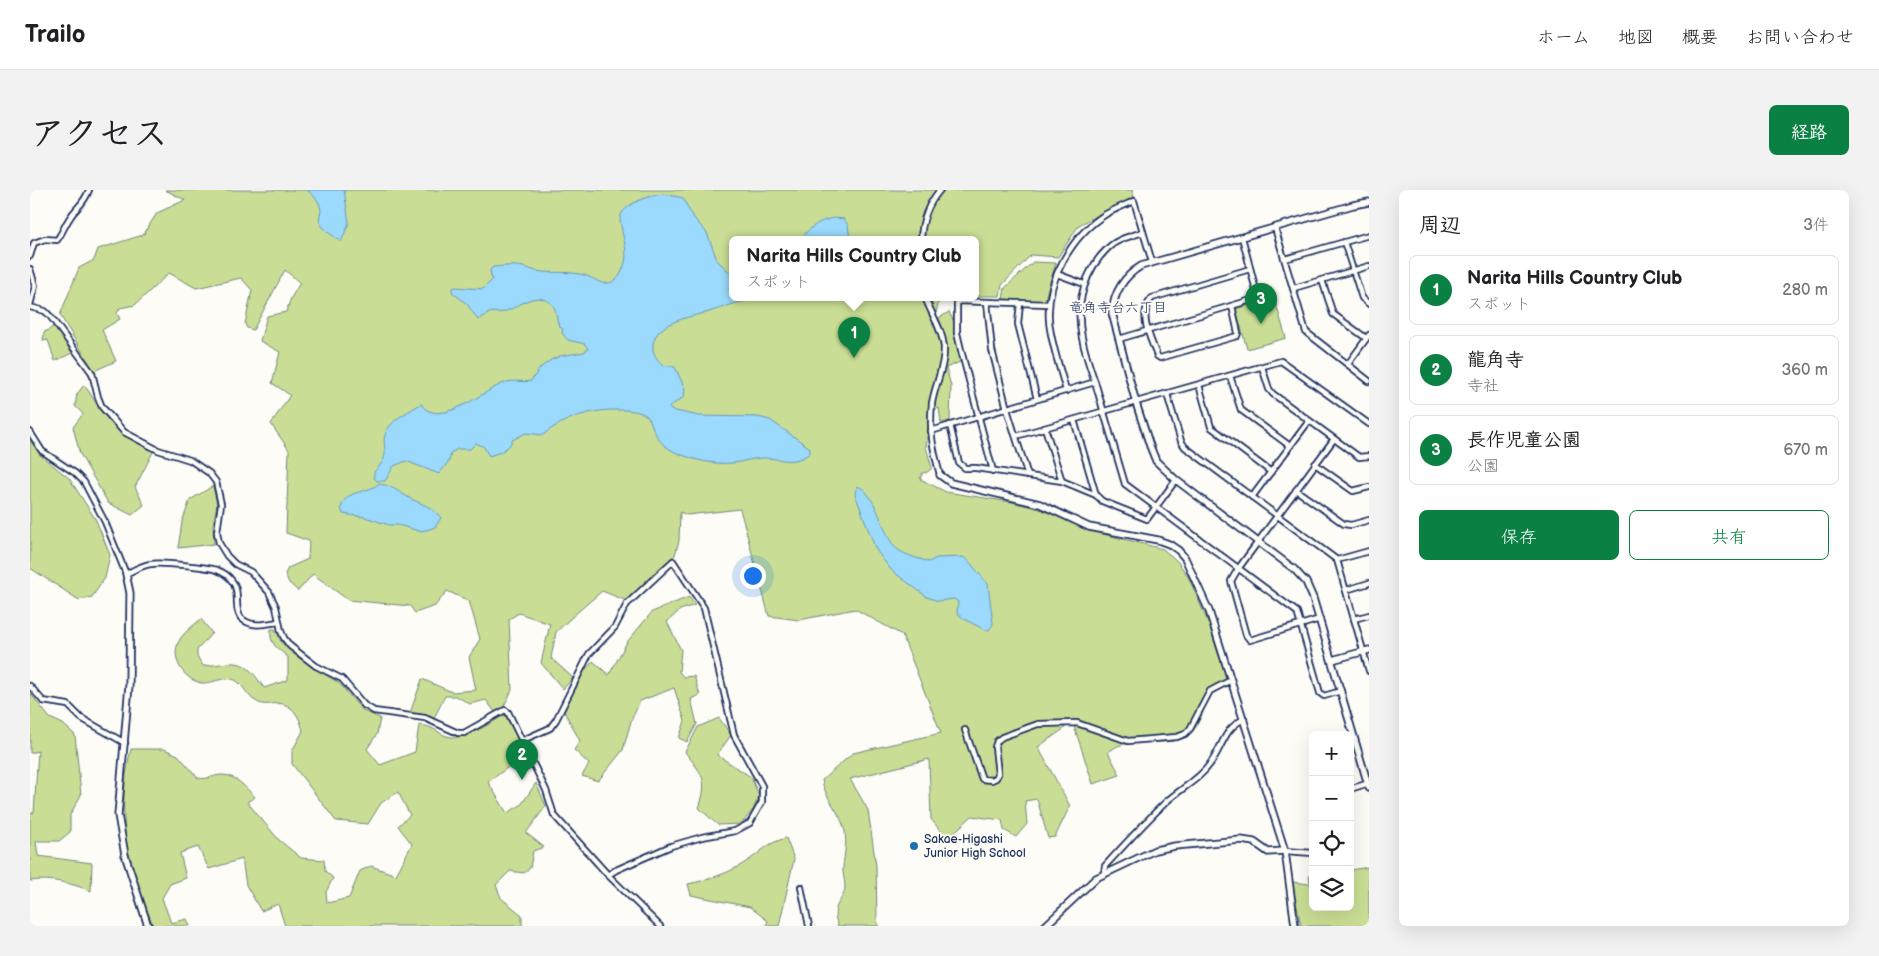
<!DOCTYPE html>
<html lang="ja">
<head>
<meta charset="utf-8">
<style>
  :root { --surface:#fff; --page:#f2f2f2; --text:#202124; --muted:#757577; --line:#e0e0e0; --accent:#0b8043 }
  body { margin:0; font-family:"Balsamiq Sans","Klee One",sans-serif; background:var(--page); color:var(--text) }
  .controls { position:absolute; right:15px; bottom:15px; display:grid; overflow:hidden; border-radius:8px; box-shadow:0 5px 20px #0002 }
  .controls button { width:45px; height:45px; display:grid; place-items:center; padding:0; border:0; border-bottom:1px solid var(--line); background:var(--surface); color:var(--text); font:25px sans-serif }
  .you { position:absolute; left:722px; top:385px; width:18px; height:18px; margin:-12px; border:4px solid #fff; border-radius:50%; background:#1a73e8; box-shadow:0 0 0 8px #1a73e833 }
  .badge { display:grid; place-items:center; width:32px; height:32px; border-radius:50%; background:var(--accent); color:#fff; font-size:16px; font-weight:700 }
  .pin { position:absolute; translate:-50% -41px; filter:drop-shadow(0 1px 2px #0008) }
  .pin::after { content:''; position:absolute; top:26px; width:18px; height:15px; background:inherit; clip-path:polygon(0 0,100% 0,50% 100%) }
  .popup { position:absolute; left:699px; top:46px; width:250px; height:65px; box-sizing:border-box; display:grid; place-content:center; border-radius:8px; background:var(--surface); filter:drop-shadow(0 1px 4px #0005); font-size:16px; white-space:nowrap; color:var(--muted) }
  .popup b { font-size:19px; color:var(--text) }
  .popup::after { content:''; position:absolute; left:50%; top:100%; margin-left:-10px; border:10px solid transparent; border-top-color:var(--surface) }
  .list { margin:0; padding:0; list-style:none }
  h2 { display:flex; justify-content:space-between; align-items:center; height:65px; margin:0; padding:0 20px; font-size:21px }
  h2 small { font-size:16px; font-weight:400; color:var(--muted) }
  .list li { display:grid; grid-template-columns:32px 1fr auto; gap:15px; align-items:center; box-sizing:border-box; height:70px; margin:0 10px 10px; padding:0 10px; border:1px solid var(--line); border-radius:8px }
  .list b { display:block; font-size:19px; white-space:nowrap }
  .list p { margin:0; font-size:16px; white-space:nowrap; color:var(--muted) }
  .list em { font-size:16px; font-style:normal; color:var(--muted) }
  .actions { display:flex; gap:10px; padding:15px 20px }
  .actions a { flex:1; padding:11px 0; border:1px solid var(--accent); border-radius:8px; text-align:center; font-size:18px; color:var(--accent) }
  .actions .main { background:var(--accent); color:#fff }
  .icon { flex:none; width:28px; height:28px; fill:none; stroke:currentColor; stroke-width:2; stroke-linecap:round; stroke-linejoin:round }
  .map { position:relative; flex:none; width:1339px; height:736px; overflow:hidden; border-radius:8px }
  header { display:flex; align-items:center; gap:30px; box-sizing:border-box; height:70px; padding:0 25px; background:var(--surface); border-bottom:1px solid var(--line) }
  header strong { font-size:24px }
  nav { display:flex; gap:28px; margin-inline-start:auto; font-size:18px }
  .intro { display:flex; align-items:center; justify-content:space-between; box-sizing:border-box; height:120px; padding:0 30px }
  h1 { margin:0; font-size:35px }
  .button { padding:12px 22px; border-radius:8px; background:var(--accent); color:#fff; font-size:18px; font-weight:700 }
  main { display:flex; gap:30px; padding:0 30px }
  aside { flex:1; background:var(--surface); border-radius:8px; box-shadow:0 5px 20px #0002 }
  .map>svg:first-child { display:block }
  .green { fill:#c9de94; stroke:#728679 }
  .water { fill:#9bdafc; stroke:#6896bd }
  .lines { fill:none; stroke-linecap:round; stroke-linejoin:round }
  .minor-casing { stroke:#1b2f5e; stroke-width:8 }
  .tertiary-casing { stroke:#1b2f5e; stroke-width:9 }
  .minor { stroke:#fdfcf7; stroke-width:4.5 }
  .tertiary { stroke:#fdfcf7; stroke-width:5.5 }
  .poi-dot { fill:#1f6fb2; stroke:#fdfcf7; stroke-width:2 }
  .labels { text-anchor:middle; stroke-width:4; stroke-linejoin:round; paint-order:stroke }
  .poi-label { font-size:12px; fill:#1b2f5e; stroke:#fdfcf7; text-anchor:start }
  .neighbourhood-label { font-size:14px; fill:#1b2f5e; stroke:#fdfcf7 }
</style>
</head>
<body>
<header>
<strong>Trailo</strong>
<nav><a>ホーム</a><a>地図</a><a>概要</a><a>お問い合わせ</a></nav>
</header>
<div class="intro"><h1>アクセス</h1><a class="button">経路</a></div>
<main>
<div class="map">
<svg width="1339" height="736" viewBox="0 0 1339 736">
  <rect width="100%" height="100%" fill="#fdfcf7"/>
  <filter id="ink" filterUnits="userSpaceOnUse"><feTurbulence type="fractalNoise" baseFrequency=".02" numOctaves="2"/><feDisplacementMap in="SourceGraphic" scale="10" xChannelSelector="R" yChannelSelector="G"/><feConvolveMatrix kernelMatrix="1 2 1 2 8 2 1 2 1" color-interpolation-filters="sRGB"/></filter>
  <g filter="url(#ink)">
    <g class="green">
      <path d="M135 0H1102L1104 7 1049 35 1028 67 1001 65 972 95 970 106H945V49H703V107H928H910L904 131 919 122 925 134 930 172 916 178 921 196 920 231 911 233 909 218 901 221 896 257 902 278 896 283 893 282 890 289 916 302 981 312 1010 319 1057 340 1133 359 1147 371 1158 386 1178 432 1199 496 1180 502C1175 515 1171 531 1163 541 1146 560 1109 547 1088 556 1085 557 1082 560 1078 562L1090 585 1063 594 1044 536 1034 535 1035 538 1008 557 1040 616 1025 647 1018 648 1007 609 995 611 997 634 986 647 974 640 972 630 942 626 917 649 901 629 899 569 820 589 838 620 846 676 847 732 849 736H808C799 713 815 712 815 696 815 690 812 683 813 677 814 665 817 655 815 642 812 623 794 608 792 590L823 563 911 543 872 445 825 419 769 430 739 426 710 319 657 325 650 322 649 351 645 365 624 383 597 411 572 401 543 426 526 442 521 468 543 488 533 499 511 473 520 434 489 423 479 429 482 500 471 522H465L456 510 440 514 426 506H415L403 530 380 523 392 489 422 502 446 500 439 467 450 449 439 411 417 401 405 416 385 423 380 416 318 410 283 384 268 401 259 393 255 384 258 378 278 369 279 351 256 343 259 260 241 234 260 205 242 193 250 162 230 151 237 126 256 122 261 108 270 93 255 80 223 140 217 138 215 134 222 100 211 88 166 98 139 83 105 115 90 118 87 123 90 129 72 140 86 171 64 181 30 125 49 78 64 70 68 59 113 45 127 23 155 10Z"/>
      <polygon points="1003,72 1026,73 1018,98 1015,112 973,109 975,98"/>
      <polygon points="1244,107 1256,148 1217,159 1206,119"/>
      <polygon points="24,135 42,163 25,171 18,150 13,151 14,142 19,140"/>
      <path d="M54 195C60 202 64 210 69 218 82 238 103 250 123 262L105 297 114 315 102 325 78 313 50 264 43 237 53 224 45 216 47 204Z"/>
      <polygon points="0,250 10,265 39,288 66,330 80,365 75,388 62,407 49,410 0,378"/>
      <polygon points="183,296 187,314 183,335 184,354 148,358 152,332 160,310"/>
      <polygon points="659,407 665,415 650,420 637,432 651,460 649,482 654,487 664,486 670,505 661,509 667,534 657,552 649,548 655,531 644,498 610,511 601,531 593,560 568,591 552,586 559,574 544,560 550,551 534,521 555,480 563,471 579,485 597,452 622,422"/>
      <path d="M171 429 182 443 167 460V466L173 476C208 473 212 465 234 498L258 490V467C247 458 239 454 241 439H245L252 453 269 468 309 493 333 521 350 528 347 544 337 559 350 575 385 562 389 535C406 536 408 545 421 547 435 550 462 532 475 525L496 564 458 592 477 623 491 615 506 593 516 616 496 643 514 657 503 661 500 678 494 683 480 681 466 695 471 708 492 725V736H255L248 714 231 721 216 695 212 669 179 679 168 657 150 663 156 688 140 694 132 708 141 733 157 729 160 736H123C115 714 105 692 100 670 91 632 92 597 101 559H134L148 565 168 588C178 590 184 585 192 585 206 585 216 598 225 607L217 612 249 650 271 668 294 670 295 681 303 688 296 702 297 713 319 708 330 681 341 676 366 685 382 654 368 636 380 625 368 602 351 613 338 634 306 631 262 574V561L273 541C271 531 265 517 253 514 241 511 236 519 224 510 215 504 213 492 202 489 192 487 181 494 171 493 153 489 140 468 149 451 153 443 164 435 171 429Z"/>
      <path d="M0 503 20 528 33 534 45 545 51 605 40 625V642L29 651H6L8 666 62 673 61 701C41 693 21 688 0 691V624L4 622 8 561 0 563Z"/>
      <path d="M689 528 701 545 687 565 721 587 729 606 723 620 711 634 688 635 669 618C679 589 672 584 655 562L668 537Z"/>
      <path d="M756 648 764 669 749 736H736L738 731 720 717 661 705 658 694C679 690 702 682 719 670 735 659 736 654 756 648Z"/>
      <polygon points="1339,677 1339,736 1271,736 1262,692 1280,694 1279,685 1283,684 1283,717 1320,717 1320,680"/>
    </g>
    <g class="water">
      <path d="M277 0H314L319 33 311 52C305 47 292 39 290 32 288 28 291 24 291 20 290 11 283 5 277 0Z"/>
      <path d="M634 4 653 8 662 26 677 43 687 70 700 83H703V107H739C731 110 724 109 716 111 703 113 692 118 679 122 661 127 620 132 623 160 624 165 629 173 634 175 638 177 641 175 645 177L655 199 654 207 639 217 641 220 669 226 728 227 740 230 780 258V263C763 276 752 268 733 268 723 268 713 272 703 273 683 275 665 270 647 263 633 256 628 251 622 236 621 233 620 229 617 226 610 221 600 220 591 220 563 219 535 227 513 245L496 243 482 250 480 255 471 262 459 266 454 257 446 253 440 259H427L421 263 419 271 409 284 376 271 364 276 355 291H347L344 288V282C365 261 348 258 357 240 363 229 381 220 391 214 409 240 454 200 474 193 484 189 492 193 501 191L511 177 521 170 530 166 554 162 558 159 555 154 538 150 532 143 533 139C522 135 533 115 513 109 495 104 481 127 461 122L448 130 437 114 422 102V99L425 97 453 99 462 90 460 80 463 77C473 76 484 75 493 77 500 79 506 81 512 82 527 83 543 81 557 86 567 90 572 96 582 92 587 90 590 86 592 81 599 67 595 55 592 41 592 37 590 33 590 29 592 13 621 5 634 4Z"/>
      <path d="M805 28 814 29 818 35 820 49H769C782 38 787 30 805 28Z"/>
      <path d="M348 294C360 294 370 303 381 309 392 314 403 317 411 328L405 337 397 340 389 341 368 335H359L335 327 313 324 311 318C315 299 337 304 348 294Z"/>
      <path d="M827 296C844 300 853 341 863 355 871 365 888 368 899 372L906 368 933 367 937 369 958 394 963 434 959 440H955L934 429 927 423 928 412 924 409 908 411 897 407 861 380 846 360 825 304Z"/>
    </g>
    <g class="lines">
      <defs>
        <g id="minor">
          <polyline points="1245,38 1276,142 1339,191"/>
          <path d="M891 49C892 30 897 15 910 0"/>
          <polyline points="1314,52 1332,108 1339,114"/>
          <path d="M0 66 4 53 15 49 27 50 29 47C33 41 35 35 39 29 46 17 53 16 59 0"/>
          <polyline points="1255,69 1339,45"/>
          <polyline points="0,79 5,96 0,115"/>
          <polyline points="1027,84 1054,94"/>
          <polyline points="1292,90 1303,124 1336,148"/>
          <polyline points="1264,98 1339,76"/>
          <path d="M895 107C901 124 912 138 914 157 915 176 905 195 902 213 899 242 903 259 910 285"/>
          <polyline points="957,112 962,160 977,219 998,286"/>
          <polyline points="990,113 988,134 1007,209"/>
          <path d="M1202 116 1208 143 1207 146 1130 168 1127 166C1121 149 1107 124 1122 108L1220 79"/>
          <polyline points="0,117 15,121 20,126 62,183 68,207 72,217 94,242 128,260 160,270 179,283 186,292 191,314 187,342 189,353 197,366 205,374 221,382 239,402 246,417 251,441 254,448 260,456 286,476 312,489 334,515 344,521 395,528 428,543 434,543 475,520 478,522 516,600 524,625 578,685 630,736"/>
          <polyline points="1089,149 1228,108 1212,47"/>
          <polyline points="1318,174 1339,145"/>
          <polyline points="1232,177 1239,199 1243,204 1329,267 1339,266"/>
          <polyline points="1200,186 1211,220 1260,256"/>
          <path d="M1065 192C1060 178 1055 163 1052 148 1045 115 1054 81 1078 58 1087 49 1101 46 1113 42"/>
          <polyline points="1169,195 1181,237 1241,282"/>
          <path d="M1036 201C1031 181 1020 150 1019 130 1016 90 1042 45 1076 24 1085 19 1095 15 1104 11L1122 72"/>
          <polyline points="1137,204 1151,251 1155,257 1307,370 1339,481"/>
          <polyline points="1044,230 1066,305"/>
          <polyline points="920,235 929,273 935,278 946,278 1032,291 1066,305 1072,311 1117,329 1146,290"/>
          <polyline points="1015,238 1032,291"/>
          <polyline points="901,241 1065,192 1095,294 1267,422 1290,503 1294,506 1311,501"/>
          <path d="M0 242 12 261 45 283 54 292 75 332 96 384C104 380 112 375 121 374 130 372 178 377 187 380 192 382 199 386 202 391 211 401 203 418 211 428 221 438 236 434 248 432"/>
          <polyline points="986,246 1251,171 1339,234"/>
          <polyline points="1285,274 1323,301 1339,297"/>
          <polyline points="963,281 932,164 927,143 927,111 1019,114"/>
          <polyline points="1266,300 1314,334 1321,335 1339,330"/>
          <polyline points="1222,307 1279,231"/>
          <polyline points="1307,370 1339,361"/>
          <polyline points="1316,400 1339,393"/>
          <polyline points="1290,429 1220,450 1216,445 1201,391 1208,379 1304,249"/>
          <polyline points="1324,429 1339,425"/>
          <polyline points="0,496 13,511 38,515 51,528 95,553"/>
          <polyline points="935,540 952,589 962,590 966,588 968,584 965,557 967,551 972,547 1008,534 1047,533 1098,551 1147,547 1155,544 1160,539 1180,501 1201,490"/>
          <polyline points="493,550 520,538 526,530 559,464 585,437 597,414 643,371 674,418 704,545 732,596 732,612 720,633 705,641 672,647 641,656 586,680 578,685"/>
          <polyline points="1320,599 1339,593"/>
          <polyline points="1255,661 1283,663"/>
          <path d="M1074 684 1075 676C1095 654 1115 632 1136 612 1150 599 1169 590 1180 574 1193 557 1193 539 1214 529"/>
          <polyline points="771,697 779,736"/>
        </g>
        <g id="tertiary">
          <path d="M1339 12 1323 15 1111 76C1093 87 1084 102 1082 123L1106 213 1120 256 1126 271 1146 290 1264 379 1276 392 1283 408 1339 598"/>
          <polyline points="910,285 921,293 1010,314 1059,337 1128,350 1139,354 1148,360 1155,368 1179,421 1255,661 1265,736"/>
          <polyline points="96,384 100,403 99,495 88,625 95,665 118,736"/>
          <polyline points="1302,470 1339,460"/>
          <polyline points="1015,736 1066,688 1125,660 1145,656 1211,650 1224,652 1238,662 1255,661"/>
        </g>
      </defs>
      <use href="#minor" class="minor-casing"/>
      <use href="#tertiary" class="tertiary-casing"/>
      <use href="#minor" class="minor"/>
      <use href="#tertiary" class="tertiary"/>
    </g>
  </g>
  <circle class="poi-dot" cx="884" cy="656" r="5"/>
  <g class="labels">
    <g class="poi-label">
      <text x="894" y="653">Sakae-Higashi<tspan x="894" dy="14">Junior High School</tspan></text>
    </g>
    <g class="neighbourhood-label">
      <text x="1088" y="122">竜角寺台六丁目</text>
    </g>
  </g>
</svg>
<div class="controls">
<button>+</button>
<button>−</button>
<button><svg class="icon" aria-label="locate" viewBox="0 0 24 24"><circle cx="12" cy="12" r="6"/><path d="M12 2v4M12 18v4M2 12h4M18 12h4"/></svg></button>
<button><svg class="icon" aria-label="layers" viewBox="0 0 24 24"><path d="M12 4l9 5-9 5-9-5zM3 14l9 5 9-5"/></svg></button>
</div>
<div class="you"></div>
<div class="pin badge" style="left:824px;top:168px">1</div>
<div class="popup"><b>Narita Hills Country Club</b>スポット</div>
<div class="pin badge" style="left:492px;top:590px">2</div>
<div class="pin badge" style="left:1231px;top:134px">3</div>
</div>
<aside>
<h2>周辺<small>3件</small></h2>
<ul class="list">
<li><span class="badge">1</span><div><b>Narita Hills Country Club</b><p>スポット</p></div><em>280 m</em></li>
<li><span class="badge">2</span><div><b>龍角寺</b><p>寺社</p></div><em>360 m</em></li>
<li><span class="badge">3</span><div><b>長作児童公園</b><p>公園</p></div><em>670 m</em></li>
</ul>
<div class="actions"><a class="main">保存</a><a>共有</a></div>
</aside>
</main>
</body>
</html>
